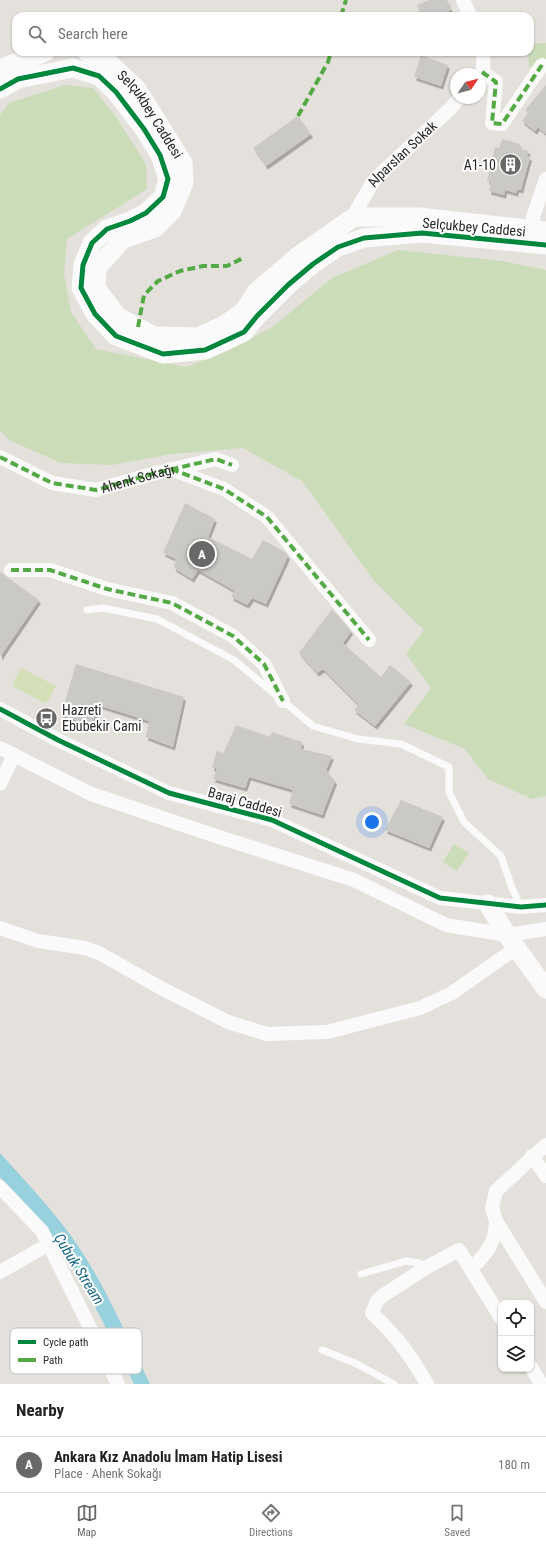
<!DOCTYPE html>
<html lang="en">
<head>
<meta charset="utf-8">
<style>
  :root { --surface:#fff; --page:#f2f2f2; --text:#222; --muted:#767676; --line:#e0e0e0; --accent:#696866 }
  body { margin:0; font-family:"Roboto Condensed",sans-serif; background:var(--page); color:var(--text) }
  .controls { position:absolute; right:12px; bottom:12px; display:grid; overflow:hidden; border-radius:8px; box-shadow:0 1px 3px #0004 }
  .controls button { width:36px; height:36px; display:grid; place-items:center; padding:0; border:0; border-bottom:1px solid var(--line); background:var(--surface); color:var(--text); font:20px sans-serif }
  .compass { position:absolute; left:450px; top:68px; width:36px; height:36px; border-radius:50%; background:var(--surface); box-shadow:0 1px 3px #0004; rotate:55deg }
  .you { position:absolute; left:372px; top:822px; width:14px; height:14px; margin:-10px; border:3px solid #fff; border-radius:50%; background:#1a73e8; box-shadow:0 0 0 6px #1a73e833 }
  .badge { display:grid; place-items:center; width:26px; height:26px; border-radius:50%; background:var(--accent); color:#fff; font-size:13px; font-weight:700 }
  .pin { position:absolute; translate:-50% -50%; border:2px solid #fff; box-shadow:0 1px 4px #0006 }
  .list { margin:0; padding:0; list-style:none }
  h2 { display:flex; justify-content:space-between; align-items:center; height:52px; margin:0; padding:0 16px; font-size:17px }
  h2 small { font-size:13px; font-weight:400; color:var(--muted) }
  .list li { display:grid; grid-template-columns:26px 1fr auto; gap:12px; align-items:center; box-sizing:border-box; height:56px; padding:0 16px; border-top:1px solid var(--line) }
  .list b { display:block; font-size:15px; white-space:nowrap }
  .list p { margin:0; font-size:13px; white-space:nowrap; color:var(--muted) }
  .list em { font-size:13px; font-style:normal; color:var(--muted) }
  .icon { flex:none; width:22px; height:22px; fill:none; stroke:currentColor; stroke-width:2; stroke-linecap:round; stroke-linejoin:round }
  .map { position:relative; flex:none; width:546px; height:1384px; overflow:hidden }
  .search { position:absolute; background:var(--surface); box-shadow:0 1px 3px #0004; left:12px; right:12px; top:12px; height:44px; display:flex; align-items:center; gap:10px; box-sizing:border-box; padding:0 14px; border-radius:12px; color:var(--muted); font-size:15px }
  .sheet { height:108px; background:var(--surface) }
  nav { display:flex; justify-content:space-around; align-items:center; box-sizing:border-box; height:56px; border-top:1px solid var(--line); background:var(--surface); font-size:11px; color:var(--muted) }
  nav a { display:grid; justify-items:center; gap:2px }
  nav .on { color:var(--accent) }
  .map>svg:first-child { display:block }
  .green { fill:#cadcb8 }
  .pitch { fill:#d4dfb7 }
  .water { fill:#98d1de }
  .building { fill:#cbc9c6; filter:url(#shadow) }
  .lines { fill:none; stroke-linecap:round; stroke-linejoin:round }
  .lane { stroke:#fbfafa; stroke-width:7 }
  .street { stroke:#fbfafa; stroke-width:14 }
  .secondary { stroke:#fbfafa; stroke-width:19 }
  .quiet { stroke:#53aa44; stroke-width:4; stroke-dasharray:8 4; stroke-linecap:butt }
  .cycleway-casing { stroke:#fff; stroke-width:8 }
  .cycleway { stroke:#00873e; stroke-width:5 }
  .labels { text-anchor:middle; stroke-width:4; stroke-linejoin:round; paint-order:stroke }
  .street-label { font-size:14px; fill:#272727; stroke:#fff }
  .poi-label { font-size:14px; fill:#272727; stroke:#fff; text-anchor:end }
  .water-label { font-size:15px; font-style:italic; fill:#1b6986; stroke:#fff }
  .key { fill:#fff; stroke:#bebebe; stroke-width:1 }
  .key-label { font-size:11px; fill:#272727 }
</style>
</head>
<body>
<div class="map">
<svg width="546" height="1384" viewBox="0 0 546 1384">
  <defs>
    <filter id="shadow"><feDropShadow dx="2" dy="3.5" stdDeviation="0" flood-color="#0004"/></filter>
  </defs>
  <rect width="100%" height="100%" fill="#e4e0dc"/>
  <g class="green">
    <polygon points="546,43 546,65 529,67 528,52 530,52 530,44"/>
    <polygon points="65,85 93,88 116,117 146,164 147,189 67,239 64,274 71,312 96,349 186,367 228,351 274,326 332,278 398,250 502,261 546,270 546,796 532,799 488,779 465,749 404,724 431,688 406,654 424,630 375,582 302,481 243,448 172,454 112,465 61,463 9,440 0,430 0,115 9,103"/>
    <polygon points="454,844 469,853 457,871 443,862"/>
  </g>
  <polygon class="pitch" points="21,668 56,686 46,704 12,686"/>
  <path class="water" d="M0 1153C27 1183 56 1213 78 1246 106 1287 128 1339 150 1384H134C113 1341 92 1298 66 1258 46 1229 22 1203 0 1177Z"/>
  <g class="building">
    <polygon points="429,0 447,0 451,10 436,16 421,16 417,5"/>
    <polygon points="421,55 448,65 441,86 414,77"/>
    <polygon points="546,85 546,134 538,127 535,131 522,121 528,113 525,110"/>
    <polygon points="298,116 311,134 266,166 253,148"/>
    <polygon points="502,139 520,144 519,148 529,151 527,156 530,157 521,190 517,189 516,193 505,190 504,195 489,191 491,182 487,181 492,160 495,147 499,148"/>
    <polygon points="185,503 215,519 208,537 252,559 263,540 285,552 288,556 266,604 252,598 247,605 231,597 235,591 198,570 192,579 174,568 176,559 163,553"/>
    <polygon points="0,572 39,600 0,657"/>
    <polygon points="332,609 351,631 343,643 381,677 390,665 411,682 375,726 354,710 359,705 323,669 317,673 299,653"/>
    <polygon points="76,664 184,697 173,747 146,737 149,721 98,705 92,726 61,715"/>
    <polygon points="236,725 270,737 272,732 302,742 301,749 332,756 326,770 335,781 322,815 289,804 293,790 249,777 245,788 213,779 217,768 212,768 217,750 223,754"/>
    <polygon points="401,800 443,817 429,848 385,830"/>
  </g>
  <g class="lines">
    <g class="lane">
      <polyline points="87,610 103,608 157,619 234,660 313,726 358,739 401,744 449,767 449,792 464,822 501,856 512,888 521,907"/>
      <polyline points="361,1274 406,1261 420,1263 427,1267"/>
      <polyline points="322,1350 355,1363 394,1384"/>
    </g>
    <g class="street">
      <polyline points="463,0 470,16"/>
      <polyline points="482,72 496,82 492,123 502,124 542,65"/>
      <path d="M480 74C485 69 483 59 483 52"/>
      <path id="s1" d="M356 217V211L374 180 451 108 459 98"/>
      <polyline points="534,231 533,217 546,179"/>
      <polyline points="0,457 52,483 96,490 156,473 216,459 232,465"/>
      <polyline points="171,469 224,489 267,517 369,640"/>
      <polyline points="11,570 50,570 107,589 172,603 233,636 264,664 283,701"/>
      <polyline points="0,709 58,740 169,793 272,820 440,898 521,907 546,905"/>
      <polyline points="0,748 91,794 219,837 354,880 446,925 507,935 546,929"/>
      <polyline points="0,784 14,755"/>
      <polyline points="0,928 38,941 85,948 99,953 161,988 228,1022 267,1034 327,1032 420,1008 452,993 516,948"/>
      <polyline points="546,1145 496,1191 492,1208 496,1221 546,1302"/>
      <polyline points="532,1156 546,1176"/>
      <polyline points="0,1187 42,1231 118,1384"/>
      <path d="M471 1269C487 1253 495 1244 496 1221"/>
      <polyline points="0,1272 49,1244"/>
      <polyline points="531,1367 541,1384"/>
      <path d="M427 1384C410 1354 396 1336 372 1313L377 1301 382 1296 427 1267 459 1250 501 1318"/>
    </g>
    <g class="secondary">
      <path id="s2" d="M87 52 110 64 137 89 183 163 184 183 172 211 155 228 123 239 97 268 96 288 118 317 154 336 198 337 226 324 244 311 256 292 298 256 351 219 356 217H419L546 231"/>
      <polyline points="0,69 45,52"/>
      <polyline points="0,89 18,79 73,68 99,76 116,92 144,129 160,155 168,179 163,197 146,213 130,221 107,229 92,243 83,265 81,288 95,314 116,336 163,354 205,350 244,332 257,316 288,285 313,264 338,247 364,238 422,233 546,245"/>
      <polyline points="488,904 507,935 546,989"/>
    </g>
    <g class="quiet">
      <polyline points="341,16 346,0"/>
      <polyline points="482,72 496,82 492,123 502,124 542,65"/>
      <polyline points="298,116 328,62 331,52"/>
      <polyline points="138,327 144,295 158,281 180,271 203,266 227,266 243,258"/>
      <path id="s3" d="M0 457 52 483 96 490 156 473 216 459 232 465"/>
      <polyline points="171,469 224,489 267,517 369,640"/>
      <polyline points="11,570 50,570 107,589 172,603 233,636 264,664 283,701"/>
    </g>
    <defs>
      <g id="cycleway">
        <polyline points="0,89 18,79 73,68 99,76 116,92 144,129 160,155 168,179 163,197 146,213 130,221 107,229 92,243 83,265 81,288 95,314 116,336 163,354 205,350 244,332 257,316 288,285 313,264 338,247 364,238 422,233 546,245"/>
        <polyline points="0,709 58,740 169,793 272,820 440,898 521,907 546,905"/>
      </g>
    </defs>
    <use href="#cycleway" class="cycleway-casing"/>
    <use href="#cycleway" class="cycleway"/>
  </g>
  <defs>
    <symbol id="building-disc" viewBox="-11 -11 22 22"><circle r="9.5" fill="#696866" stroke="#fff"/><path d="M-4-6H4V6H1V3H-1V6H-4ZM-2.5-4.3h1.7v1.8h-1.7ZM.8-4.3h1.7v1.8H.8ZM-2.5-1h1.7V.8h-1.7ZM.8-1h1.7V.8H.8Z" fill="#fff"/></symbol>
    <symbol id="bus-disc" viewBox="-11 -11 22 22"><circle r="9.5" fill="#696866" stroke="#fff"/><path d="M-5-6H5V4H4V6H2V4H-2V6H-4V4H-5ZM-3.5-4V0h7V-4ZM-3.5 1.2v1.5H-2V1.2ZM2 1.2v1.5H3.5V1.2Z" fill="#fff"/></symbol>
  </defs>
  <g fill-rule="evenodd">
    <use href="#building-disc" x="498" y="152" width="25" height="25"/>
    <use href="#bus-disc" x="34" y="706" width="25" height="25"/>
  </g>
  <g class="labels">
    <g class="street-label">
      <text dy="5" stroke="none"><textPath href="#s2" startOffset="91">Selçukbey Caddesi</textPath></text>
      <text dy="5" stroke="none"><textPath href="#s1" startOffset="80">Alparslan Sokak</textPath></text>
      <text transform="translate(474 227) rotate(5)" y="5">Selçukbey Caddesi</text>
      <text dy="5" stroke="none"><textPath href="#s3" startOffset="146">Ahenk Sokağı</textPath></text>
      <text transform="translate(245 802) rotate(16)" y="5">Baraj Caddesi</text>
    </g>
    <g class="poi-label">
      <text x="496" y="170">A1-10</text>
      <text x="62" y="715" text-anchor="start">Hazreti<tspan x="62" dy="16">Ebubekir Cami</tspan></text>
    </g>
    <g class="water-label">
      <text transform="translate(79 1269) rotate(58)" y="5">Çubuk Stream</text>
    </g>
  </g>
  <rect x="10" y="1328" width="132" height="46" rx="6" class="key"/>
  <rect x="18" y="1340" width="18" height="4" fill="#00873e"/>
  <rect x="18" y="1358" width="18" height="4" fill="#53aa44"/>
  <g class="key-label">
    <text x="43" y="1346">Cycle path</text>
    <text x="43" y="1364">Path</text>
  </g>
</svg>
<div class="controls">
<button><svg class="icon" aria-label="locate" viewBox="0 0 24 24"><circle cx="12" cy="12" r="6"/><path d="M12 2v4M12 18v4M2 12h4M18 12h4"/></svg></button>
<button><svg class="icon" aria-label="layers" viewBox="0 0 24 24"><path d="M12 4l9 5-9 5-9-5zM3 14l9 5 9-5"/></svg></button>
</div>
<svg class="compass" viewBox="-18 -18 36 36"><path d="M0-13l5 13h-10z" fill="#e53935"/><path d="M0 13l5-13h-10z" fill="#767676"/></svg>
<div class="you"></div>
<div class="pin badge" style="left:202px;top:554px">A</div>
<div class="search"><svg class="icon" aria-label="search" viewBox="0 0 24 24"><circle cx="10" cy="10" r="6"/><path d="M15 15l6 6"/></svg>Search here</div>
</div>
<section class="sheet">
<h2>Nearby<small></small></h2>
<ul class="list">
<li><span class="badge">A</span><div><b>Ankara Kız Anadolu İmam Hatip Lisesi</b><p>Place · Ahenk Sokağı</p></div><em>180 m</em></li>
</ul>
</section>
<nav>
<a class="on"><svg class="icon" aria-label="map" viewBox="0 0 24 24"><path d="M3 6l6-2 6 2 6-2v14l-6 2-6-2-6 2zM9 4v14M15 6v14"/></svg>Map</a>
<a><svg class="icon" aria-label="directions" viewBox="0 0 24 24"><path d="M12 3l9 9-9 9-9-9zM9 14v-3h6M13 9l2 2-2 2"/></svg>Directions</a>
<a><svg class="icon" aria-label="saved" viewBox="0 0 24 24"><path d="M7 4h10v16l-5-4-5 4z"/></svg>Saved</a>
</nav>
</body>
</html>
